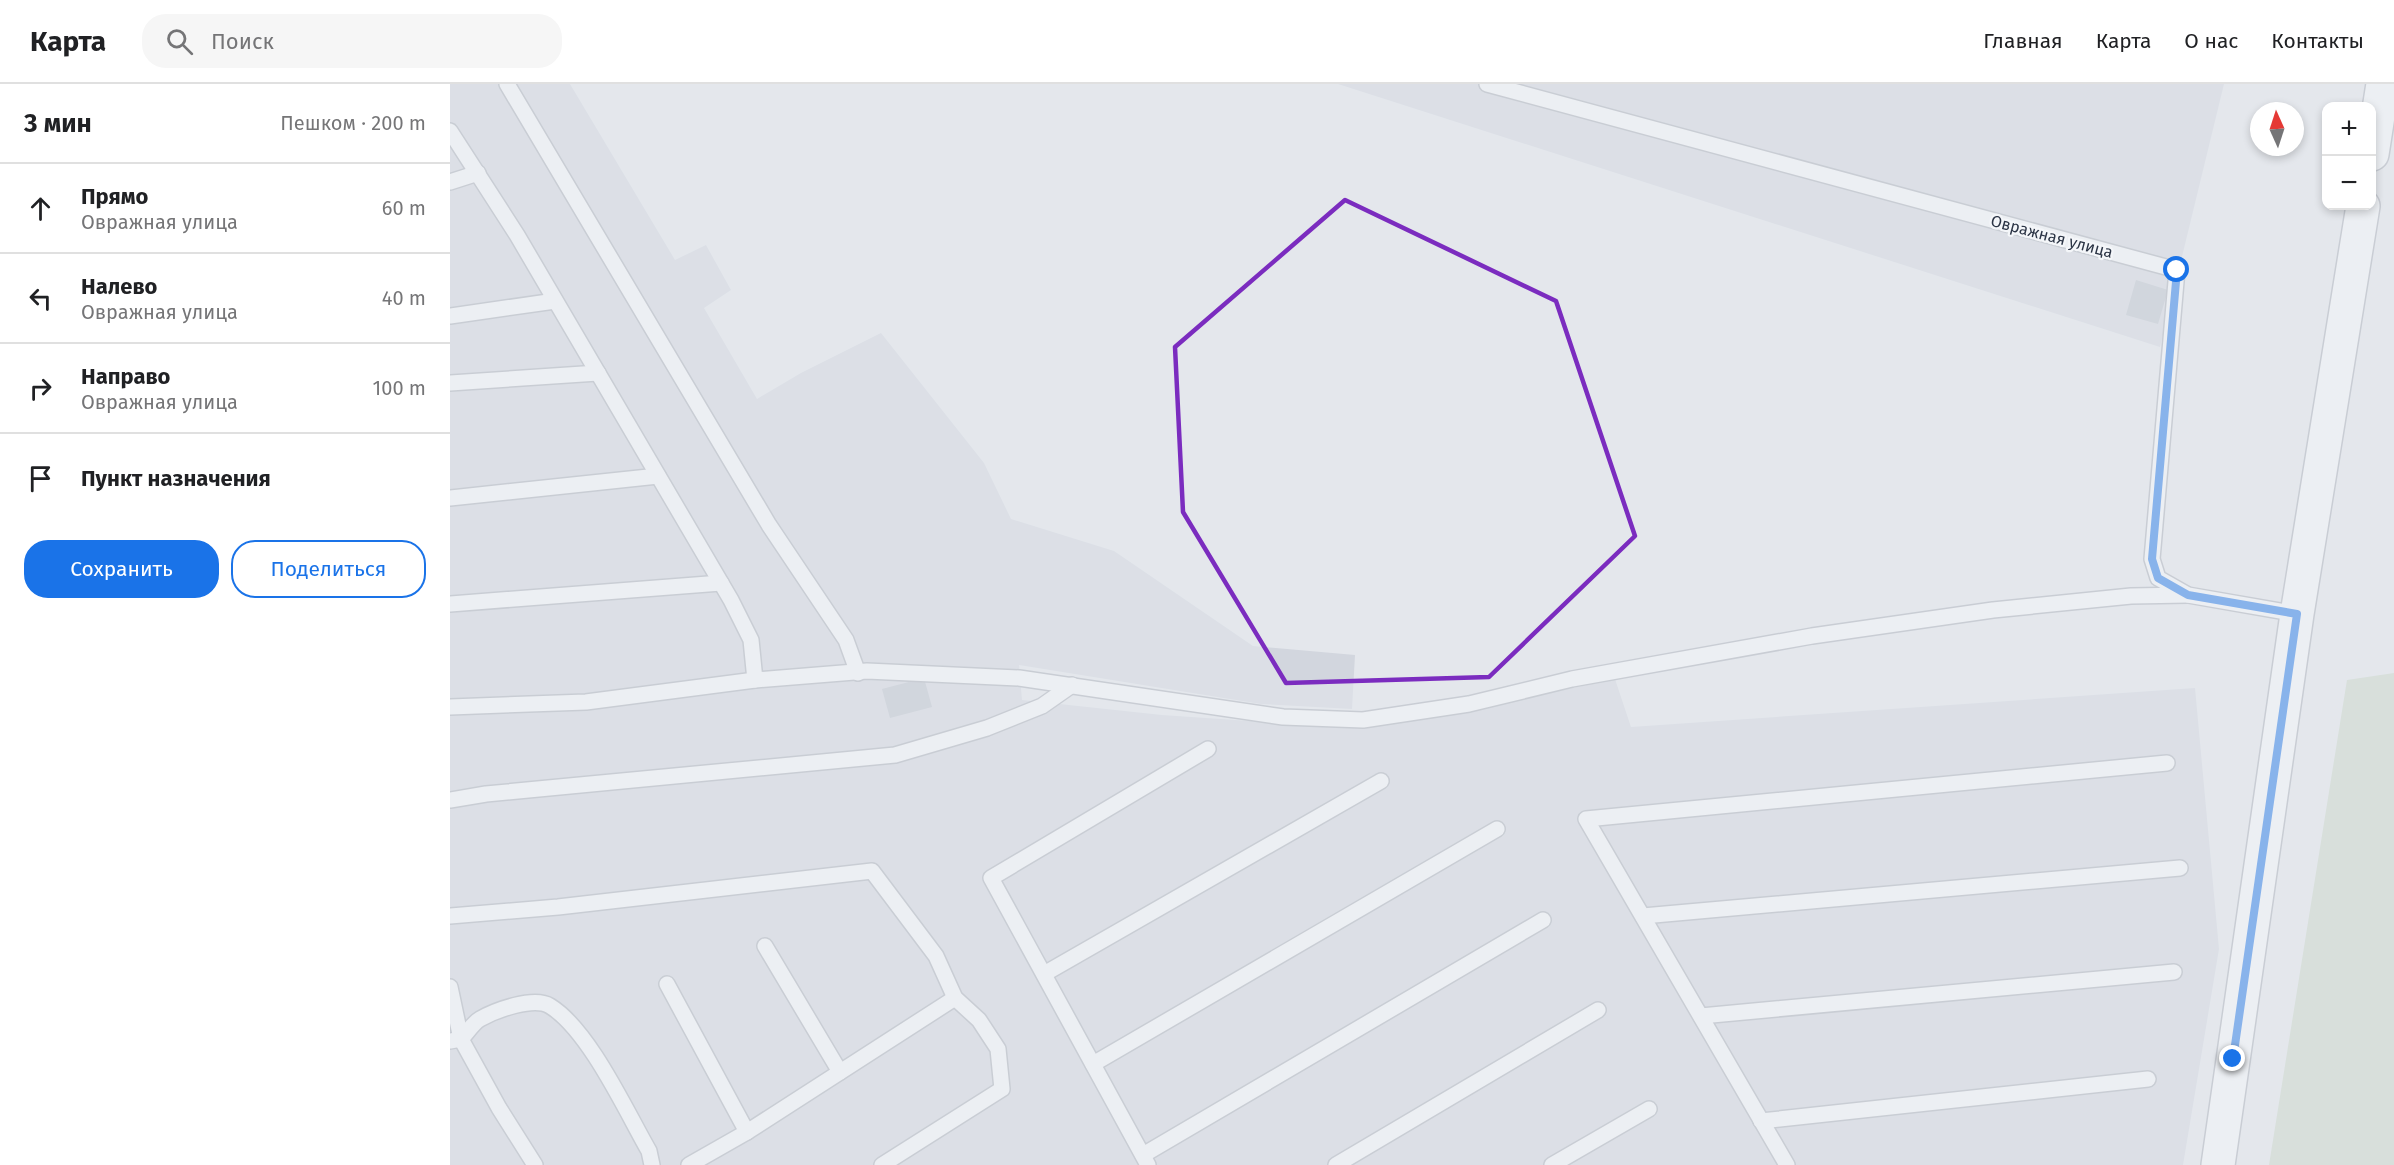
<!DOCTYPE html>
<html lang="ru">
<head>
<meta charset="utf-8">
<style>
  :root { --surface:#fff; --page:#f6f6f6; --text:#202124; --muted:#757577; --line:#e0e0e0; --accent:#1a73e8 }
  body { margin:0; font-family:"Fira Sans",sans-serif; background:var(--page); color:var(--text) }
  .controls { position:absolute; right:18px; top:18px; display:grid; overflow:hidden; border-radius:12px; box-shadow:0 3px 9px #0003 }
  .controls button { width:54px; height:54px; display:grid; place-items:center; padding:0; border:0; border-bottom:2px solid var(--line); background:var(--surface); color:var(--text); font:30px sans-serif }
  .compass { position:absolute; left:1800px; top:18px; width:54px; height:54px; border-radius:50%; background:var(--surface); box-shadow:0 3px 9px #0003; rotate:357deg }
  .stop { position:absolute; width:18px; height:18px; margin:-14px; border:4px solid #1a73e8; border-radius:50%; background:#fff }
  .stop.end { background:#1a73e8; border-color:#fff; box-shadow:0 2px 6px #0008 }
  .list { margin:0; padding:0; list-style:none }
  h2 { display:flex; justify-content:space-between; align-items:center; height:78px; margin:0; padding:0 24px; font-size:26px }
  h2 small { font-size:20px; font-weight:400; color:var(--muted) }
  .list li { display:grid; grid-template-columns:39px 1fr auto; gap:18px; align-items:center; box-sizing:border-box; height:90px; padding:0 24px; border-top:2px solid var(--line) }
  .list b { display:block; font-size:22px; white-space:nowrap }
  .list p { margin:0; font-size:20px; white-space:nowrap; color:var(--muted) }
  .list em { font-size:20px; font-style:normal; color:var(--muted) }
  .actions { display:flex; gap:12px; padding:18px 24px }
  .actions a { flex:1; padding:14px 0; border:2px solid var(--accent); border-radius:24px; text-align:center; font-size:21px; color:var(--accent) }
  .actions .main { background:var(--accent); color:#fff }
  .icon { flex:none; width:33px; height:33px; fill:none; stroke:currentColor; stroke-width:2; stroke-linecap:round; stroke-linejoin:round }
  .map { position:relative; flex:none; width:1944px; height:1081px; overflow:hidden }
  header { display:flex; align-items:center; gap:36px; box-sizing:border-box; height:84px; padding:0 30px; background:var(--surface); border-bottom:2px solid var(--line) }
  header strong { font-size:28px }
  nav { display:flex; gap:33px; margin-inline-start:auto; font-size:21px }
  .search { width:420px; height:54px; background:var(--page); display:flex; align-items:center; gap:15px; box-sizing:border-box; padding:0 21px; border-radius:24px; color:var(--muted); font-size:22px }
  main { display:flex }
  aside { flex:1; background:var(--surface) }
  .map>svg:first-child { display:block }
  .built { fill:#d2d6de }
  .green { fill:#c9d6c5 }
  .building { fill:#bbc0ca }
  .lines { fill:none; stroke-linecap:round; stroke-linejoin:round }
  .service-casing { stroke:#a9aeb7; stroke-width:18 }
  .tertiary-casing { stroke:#a9aeb7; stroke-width:36 }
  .service { stroke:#f7f8fa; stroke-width:15 }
  .tertiary { stroke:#f7f8fa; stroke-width:33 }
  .route { stroke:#1a73e8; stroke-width:8 }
  .marked { fill:none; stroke:#7b2cbf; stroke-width:4.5; stroke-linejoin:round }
  .labels { text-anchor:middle; stroke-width:4.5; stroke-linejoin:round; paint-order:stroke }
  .street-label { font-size:16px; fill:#2b3445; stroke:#f4f6f9 }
</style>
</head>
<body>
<header>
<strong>Карта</strong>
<div class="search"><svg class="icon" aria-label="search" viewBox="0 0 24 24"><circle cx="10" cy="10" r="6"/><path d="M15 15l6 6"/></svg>Поиск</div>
<nav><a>Главная</a><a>Карта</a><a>О нас</a><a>Контакты</a></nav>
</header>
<main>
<aside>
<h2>3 мин<small>Пешком · 200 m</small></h2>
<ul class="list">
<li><svg class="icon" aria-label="ahead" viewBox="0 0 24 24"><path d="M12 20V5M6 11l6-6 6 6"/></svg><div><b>Прямо</b><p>Овражная улица</p></div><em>60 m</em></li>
<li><svg class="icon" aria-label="left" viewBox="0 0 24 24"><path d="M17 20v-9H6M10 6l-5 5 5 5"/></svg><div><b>Налево</b><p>Овражная улица</p></div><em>40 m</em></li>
<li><svg class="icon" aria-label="right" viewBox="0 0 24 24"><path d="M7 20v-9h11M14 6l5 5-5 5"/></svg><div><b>Направо</b><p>Овражная улица</p></div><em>100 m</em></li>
<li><svg class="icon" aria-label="arrive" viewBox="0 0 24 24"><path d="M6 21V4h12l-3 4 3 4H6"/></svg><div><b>Пункт назначения</b></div></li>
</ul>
<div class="actions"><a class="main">Сохранить</a><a>Поделиться</a></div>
</aside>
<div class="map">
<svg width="1944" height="1081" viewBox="0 0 1944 1081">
  <rect width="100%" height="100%" fill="#e4e7ec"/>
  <g class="built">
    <polygon points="0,0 120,0 225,176 256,161 281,206 254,224 307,315 351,289 431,249 534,379 561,435 664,467 803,562 905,571 902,625 811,620 569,581 572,616 712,631 828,639 1051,619 1165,595 1181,643 1745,604 1769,865 1733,1081 0,1081"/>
    <polygon points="888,0 1774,0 1710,263"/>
  </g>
  <polygon class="green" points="1944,589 1944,1081 1819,1081 1897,596"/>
  <g class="building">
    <polygon points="1686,196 1718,206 1708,240 1676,231"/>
    <polygon points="474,594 482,623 440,634 432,605"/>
  </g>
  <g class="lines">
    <defs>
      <g id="service">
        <polyline points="57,0 319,441 396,556 408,589"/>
        <polyline points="1037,0 1727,186 1702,475 1708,494 1738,511 1847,530"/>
        <polyline points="0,47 67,151 281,516 301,556 305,596"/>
        <polyline points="0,98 28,89"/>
        <polyline points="0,232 105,217"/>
        <polyline points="0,299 148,289"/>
        <polyline points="0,414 208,392"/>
        <polyline points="0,520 271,499"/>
        <polyline points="0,623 136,618 305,596 417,587 569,594 833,633 913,636 1019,620 1122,595 1362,552 1543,526 1681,512 1738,511"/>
        <polyline points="0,716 36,710 445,671 537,644 592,622 622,601"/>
        <polyline points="0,832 108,823 422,787 486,872 505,914 529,936 548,965 552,1005 432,1081"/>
        <polyline points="1193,832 1730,784"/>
        <polyline points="315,862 390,988"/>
        <polyline points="594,890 931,697"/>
        <polyline points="217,900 297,1048"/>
        <polyline points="0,903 11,955 49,1024 85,1081"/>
        <polyline points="1251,932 1724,888"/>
        <path d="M0 957 11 955C17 949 23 939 30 935 46 926 84 912 100 922 139 946 176 1027 199 1067L202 1081"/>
        <polyline points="643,980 1047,745"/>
        <polyline points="1311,1037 1698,995"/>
        <polyline points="693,1071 1093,836"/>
        <polyline points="239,1081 297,1048 505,914"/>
        <polyline points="698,1081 541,794 758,665"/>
        <polyline points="886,1081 1148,926"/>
        <polyline points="1102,1081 1199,1025"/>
        <polyline points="1337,1081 1136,735 1717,679"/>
      </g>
      <g id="tertiary">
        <polyline points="1922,70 1933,0"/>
        <polyline points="1768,1081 1847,530 1913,122"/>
      </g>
    </defs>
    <use href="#service" class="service-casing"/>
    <use href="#tertiary" class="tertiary-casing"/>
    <use href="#service" class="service"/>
    <use href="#tertiary" class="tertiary"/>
  </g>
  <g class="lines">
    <polyline class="route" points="1727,186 1702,475 1708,494 1738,511 1847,530 1783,975"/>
  </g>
  <path d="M0 0H1944V1081H0ZM895 116 1106 217 1185 452 1039 593 836 599 733 428 725 263Z" fill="#e4e7ec" fill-opacity=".55" fill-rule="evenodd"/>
  <path class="marked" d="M895 116 1106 217 1185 452 1039 593 836 599 733 428 725 263Z"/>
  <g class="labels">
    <g class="street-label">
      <text transform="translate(1602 152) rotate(15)" y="6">Овражная улица</text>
    </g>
  </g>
</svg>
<div class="controls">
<button>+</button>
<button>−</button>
</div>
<svg class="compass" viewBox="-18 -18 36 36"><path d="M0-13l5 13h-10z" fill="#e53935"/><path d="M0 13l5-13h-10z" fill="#757577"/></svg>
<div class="stop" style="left:1727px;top:186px"></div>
<div class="stop end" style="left:1783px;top:975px"></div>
</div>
</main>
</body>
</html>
